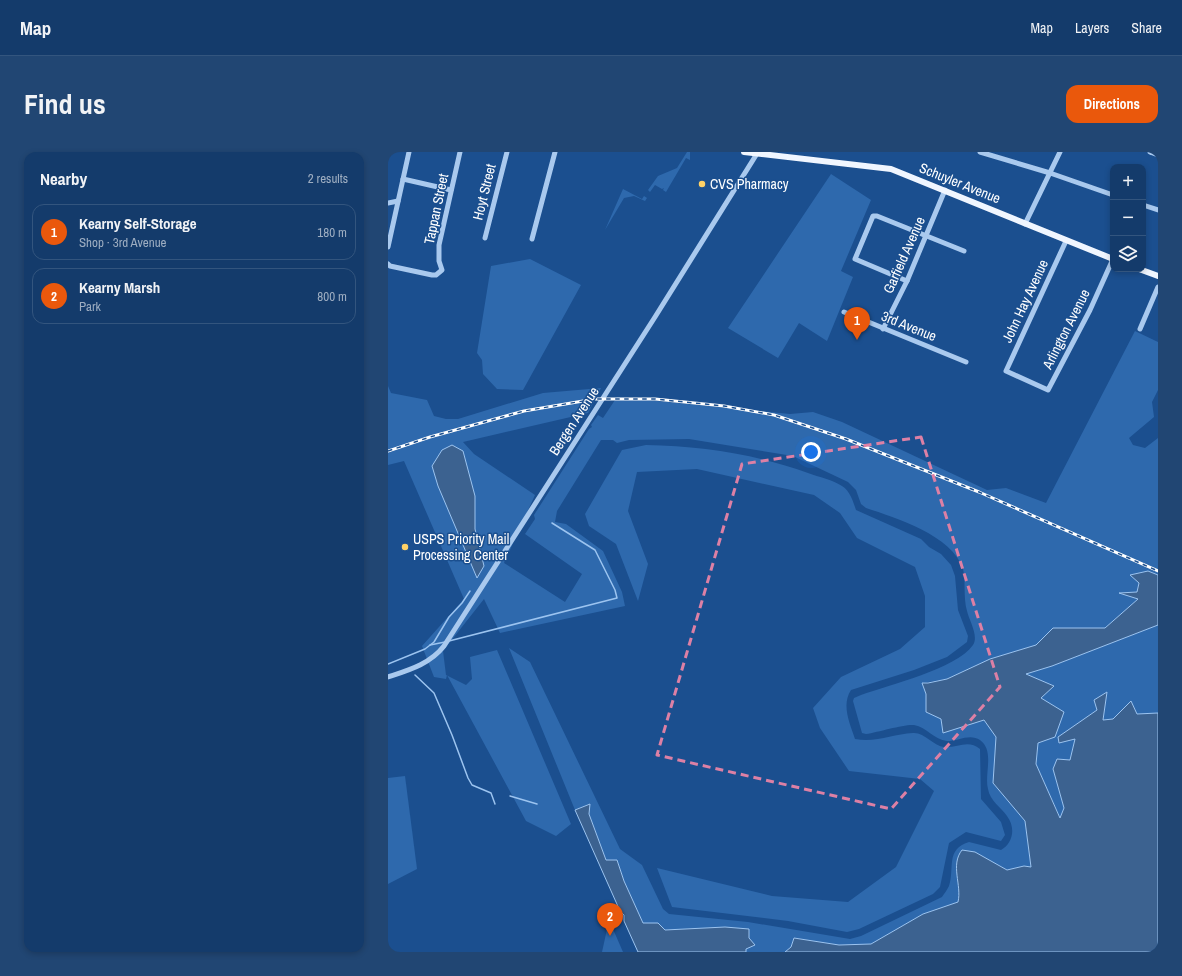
<!DOCTYPE html>
<html lang="en">
<head>
<meta charset="utf-8">
<style>
  :root { --surface:#143b6b; --page:#214673; --text:#f1f3f6; --muted:#9dadc1; --line:#33557e; --accent:#ea580c }
  body { margin:0; font-family:"Archivo Narrow",sans-serif; background:var(--page); color:var(--text) }
  .controls { position:absolute; right:12px; top:12px; display:grid; overflow:hidden; border-radius:8px; box-shadow:0 2px 6px #0003 }
  .controls button { width:36px; height:36px; display:grid; place-items:center; padding:0; border:0; border-bottom:1px solid var(--line); background:var(--surface); color:var(--text); font:20px sans-serif }
  .you { position:absolute; left:423px; top:300px; width:14px; height:14px; margin:-10px; border:3px solid #fff; border-radius:50%; background:#1a73e8; box-shadow:0 0 0 6px #1a73e833 }
  .badge { display:grid; place-items:center; width:26px; height:26px; border-radius:50%; background:var(--accent); color:#fff; font-size:13px; font-weight:700 }
  .pin { position:absolute; translate:-50% -33px; filter:drop-shadow(0 1px 2px #0008) }
  .pin::after { content:''; position:absolute; top:21px; width:14px; height:12px; background:inherit; clip-path:polygon(0 0,100% 0,50% 100%) }
  .list { margin:0; padding:0; list-style:none }
  h2 { display:flex; justify-content:space-between; align-items:center; height:52px; margin:0; padding:0 16px; font-size:17px }
  h2 small { font-size:13px; font-weight:400; color:var(--muted) }
  .list li { display:grid; grid-template-columns:26px 1fr auto; gap:12px; align-items:center; box-sizing:border-box; height:56px; margin:0 8px 8px; padding:0 8px; border:1px solid var(--line); border-radius:12px }
  .list b { display:block; font-size:15px; white-space:nowrap }
  .list p { margin:0; font-size:13px; white-space:nowrap; color:var(--muted) }
  .list em { font-size:13px; font-style:normal; color:var(--muted) }
  .icon { flex:none; width:22px; height:22px; fill:none; stroke:currentColor; stroke-width:2; stroke-linecap:round; stroke-linejoin:round }
  .map { position:relative; flex:none; width:770px; height:800px; overflow:hidden; border-radius:12px }
  header { display:flex; align-items:center; gap:24px; box-sizing:border-box; height:56px; padding:0 20px; background:var(--surface); border-bottom:1px solid var(--line) }
  header strong { font-size:19px }
  nav { display:flex; gap:22px; margin-inline-start:auto; font-size:14px }
  .intro { display:flex; align-items:center; justify-content:space-between; box-sizing:border-box; height:96px; padding:0 24px }
  h1 { margin:0; font-size:28px }
  .button { padding:10px 18px; border-radius:12px; background:var(--accent); color:#fff; font-size:14px; font-weight:700 }
  main { display:flex; gap:24px; padding:0 24px }
  aside { flex:1; background:var(--surface); border-radius:12px; box-shadow:0 2px 6px #0003 }
  .map>svg:first-child { display:block }
  .green { fill:#2e69ad }
  .water { fill:#3c6290; stroke:#9cc4f0 }
  .lines { fill:none; stroke-linecap:round; stroke-linejoin:round }
  .stream { stroke:#9cc4f0; stroke-width:1.5 }
  .minor { stroke:#a9c9ee; stroke-width:5 }
  .major { stroke:#f0f6ff; stroke-width:6 }
  .rail-casing { stroke:#fff; stroke-width:3 }
  .rail { stroke:#1b4f8f; stroke-width:1.5; stroke-dasharray:4.5; stroke-linecap:butt }
  .marked { fill:none; stroke:#dd80a5; stroke-width:3; stroke-dasharray:8 5; stroke-linejoin:round }
  .poi-dot { fill:#ffd166; stroke:#1b4f8f; stroke-width:1.5 }
  .labels { text-anchor:middle; stroke-width:3; stroke-linejoin:round; paint-order:stroke }
  .street-label { font-size:14px; fill:#fff; stroke:#1b4f8f }
  .poi-label { font-size:14px; fill:#fff; stroke:#1b4f8f; text-anchor:start }
</style>
</head>
<body>
<header>
<strong>Map</strong>
<nav><a>Map</a><a>Layers</a><a>Share</a></nav>
</header>
<div class="intro"><h1>Find us</h1><a class="button">Directions</a></div>
<main>
<aside>
<h2>Nearby<small>2 results</small></h2>
<ul class="list">
<li><span class="badge">1</span><div><b>Kearny Self-Storage</b><p>Shop · 3rd Avenue</p></div><em>180 m</em></li>
<li><span class="badge">2</span><div><b>Kearny Marsh</b><p>Park</p></div><em>800 m</em></li>
</ul>
</aside>
<div class="map">
<svg width="770" height="800" viewBox="0 0 770 800">
  <rect width="100%" height="100%" fill="#1b4f8f"/>
  <g class="green">
    <polygon points="299,0 302,0 302,8 298,6 278,40 275,38 276,36 274,37 267,33 262,40 260,38 270,24 289,16"/>
    <polygon points="443,22 483,48 453,119 465,125 439,189 411,171 390,206 340,176"/>
    <polygon points="235,37 254,47 256,44 259,46 257,49 246,44 236,46 217,78"/>
    <polygon points="142,107 193,133 135,238 109,237 95,222 94,208 89,201 103,114"/>
    <path d="M747 179 770 190V238L764 250 766 265 741 286 745 293 757 296 770 286V423L760 419 742 423 751 431 749 440 733 441 750 447 717 476H665L649 493 602 507 559 527 534 531 539 542 538 560 597 568 608 585 606 631 637 669 643 715 636 714 619 718 610 713 568 715 571 741 570 750 535 762 483 792 451 793 406 786 403 795 397 800H358V797L337 775 277 778 270 771H255L236 729 229 708H218L201 662V652L187 658 121 496 142 510 232 697 254 713 275 757 281 762 360 770 462 787 473 784 554 745C556 742 559 738 561 734 567 717 557 697 581 690L613 698C625 691 628 676 619 664 613 655 602 649 600 637 596 622 607 599 592 588 582 581 570 589 559 589 546 588 539 575 526 573 516 572 491 580 478 582L474 581 465 549 466 546 473 543C501 533 568 517 585 493 591 484 581 468 579 459 575 445 578 428 575 417 564 383 508 366 478 356L473 352 468 338 460 330 405 304 301 287 241 288 229 291 225 288H213L169 359 167 370 178 372 215 399 234 440 237 454 112 481 96 447 55 499 58 523 78 533 84 527 82 505 109 498 183 672 168 684 138 669 59 523 58 527 46 525 34 494 76 447 16 309 0 313V234L3 241 39 248 46 264 58 267H70L155 241 213 236 200 261 75 290 86 302 147 343 116 411 177 450 194 422 137 382 147 367 146 363 201 277 204 275 203 273 210 263 215 266 229 245 402 262 425 260 454 270 599 338 618 336 658 351Z"/>
    <path d="M258 293C314 294 367 302 420 321 431 325 445 328 454 334 462 339 465 349 468 358L533 387 541 395 553 402 563 413 567 424 570 458 580 484 579 490 559 505 526 518 463 538C453 553 462 572 467 587 488 591 505 582 525 581 536 580 546 594 556 595 570 596 580 587 592 597L593 647 613 670 617 683 613 689 578 680 561 691 552 735 545 742 471 777 459 780 400 769 284 755 269 716 384 744 460 750 508 715 546 639 532 627 461 619 432 576 425 556 453 525 512 497 537 475V444L527 415 469 386 452 361 426 343 309 317 249 320 240 359 260 412 250 449 228 392 201 374 197 362 234 298Z"/>
    <polygon points="770,473 770,561 749,563 743,549 725,567 715,568 718,540 709,558 671,585 671,591 687,587 682,608 665,617 676,656 673,667 648,612 650,591 667,585 652,546 666,534 637,522 661,515"/>
    <polygon points="17,624 29,717 0,732 0,626"/>
    <polygon points="221,768 235,800 214,800"/>
  </g>
  <g class="water">
    <polygon points="64,293 75,299 87,344 87,377 96,414 89,426 50,334 44,314 54,298"/>
    <path d="M760 419 770 423V473L664 514 638 522 666 534 653 546 676 560 667 585 650 591 648 612 672 666 676 656 665 617 669 607 682 608 687 587 671 591 670 585 709 558 706 548 719 540 715 568 725 567 743 549 749 562 770 561V800H397L403 795 406 786 451 793 483 792 535 762 570 750C574 733 562 713 574 698L587 700 619 718 636 714 643 715 637 669 605 631 608 585 596 568 555 581 553 567 538 560V542L534 531H540L559 527 602 507 648 493 665 476H717L750 447 731 441 749 440 751 431 742 423Z"/>
    <polygon points="202,652 201,662 218,708 229,708 236,729 255,771 270,771 277,778 337,775 361,777 361,786 367,793 358,797 358,800 250,800 236,769 236,763 232,759 187,658"/>
  </g>
  <g class="lines">
    <g class="stream">
      <polyline points="61,489 229,446 227,438 207,398 164,371"/>
      <polyline points="42,493 57,490"/>
      <polyline points="0,512 37,497 46,490 61,465 74,451 82,439"/>
      <polyline points="27,523 46,541 64,583 80,626 84,633 103,641 107,652"/>
      <polyline points="122,644 149,652"/>
    </g>
    <g class="minor">
      <polyline points="592,0 662,21 725,43"/>
      <polyline points="762,0 770,3"/>
      <polyline points="15,27 63,38"/>
      <polyline points="0,51 10,49"/>
      <polyline points="755,53 770,58"/>
      <polyline points="637,72 672,0"/>
      <polyline points="97,86 119,0"/>
      <polyline points="144,87 167,0"/>
      <polyline points="678,89 618,219 660,238 702,158 725,107"/>
      <polyline points="0,95 21,0"/>
      <polyline points="0,112 2,114 44,123 48,123 54,118 51,109 51,93 72,0"/>
      <polyline points="519,129 467,107 485,64 489,64 576,99"/>
      <polyline points="456,160 578,210"/>
      <polyline points="495,177 519,129 557,38"/>
      <polyline points="752,177 770,135"/>
      <path d="M0 525C21 518 42 512 56 494L267 165 370 0"/>
    </g>
    <g class="major">
      <polyline points="356,0 503,17 725,107"/>
      <polyline points="751,117 770,124"/>
    </g>
    <defs>
      <polyline id="rail" points="0,299 42,285 136,259 207,247 267,247 336,254 386,263 458,287 591,340 770,419"/>
    </defs>
    <use href="#rail" class="rail-casing"/>
    <use href="#rail" class="rail"/>
  </g>
  <path class="marked" d="M533 285 612 535 503 657 269 603 354 312Z"/>
  <g class="poi-dot">
    <circle cx="314" cy="32" r="4"/>
    <circle cx="17" cy="395" r="4"/>
  </g>
  <g class="labels">
    <g class="street-label">
      <text transform="translate(572 31) rotate(22)" y="5">Schuyler Avenue</text>
      <text transform="translate(96 40) rotate(-76)" y="5">Hoyt Street</text>
      <text transform="translate(48 57) rotate(-78)" y="5">Tappan Street</text>
      <text transform="translate(516 103) rotate(-66)" y="5">Garfield Avenue</text>
      <text transform="translate(637 149) rotate(-65)" y="5">John Hay Avenue</text>
      <text transform="translate(521 174) rotate(22)" y="5">3rd Avenue</text>
      <text transform="translate(678 177) rotate(-63)" y="5">Arlington Avenue</text>
      <text transform="translate(186 269) rotate(-57)" y="5">Bergen Avenue</text>
    </g>
    <g class="poi-label">
      <text x="322" y="37">CVS Pharmacy</text>
      <text x="25" y="392">USPS Priority Mail<tspan x="25" dy="16">Processing Center</tspan></text>
    </g>
  </g>
</svg>
<div class="controls">
<button>+</button>
<button>−</button>
<button><svg class="icon" aria-label="layers" viewBox="0 0 24 24"><path d="M12 4l9 5-9 5-9-5zM3 14l9 5 9-5"/></svg></button>
</div>
<div class="you"></div>
<div class="pin badge" style="left:469px;top:188px">1</div>
<div class="pin badge" style="left:222px;top:784px">2</div>
</div>
</main>
</body>
</html>
